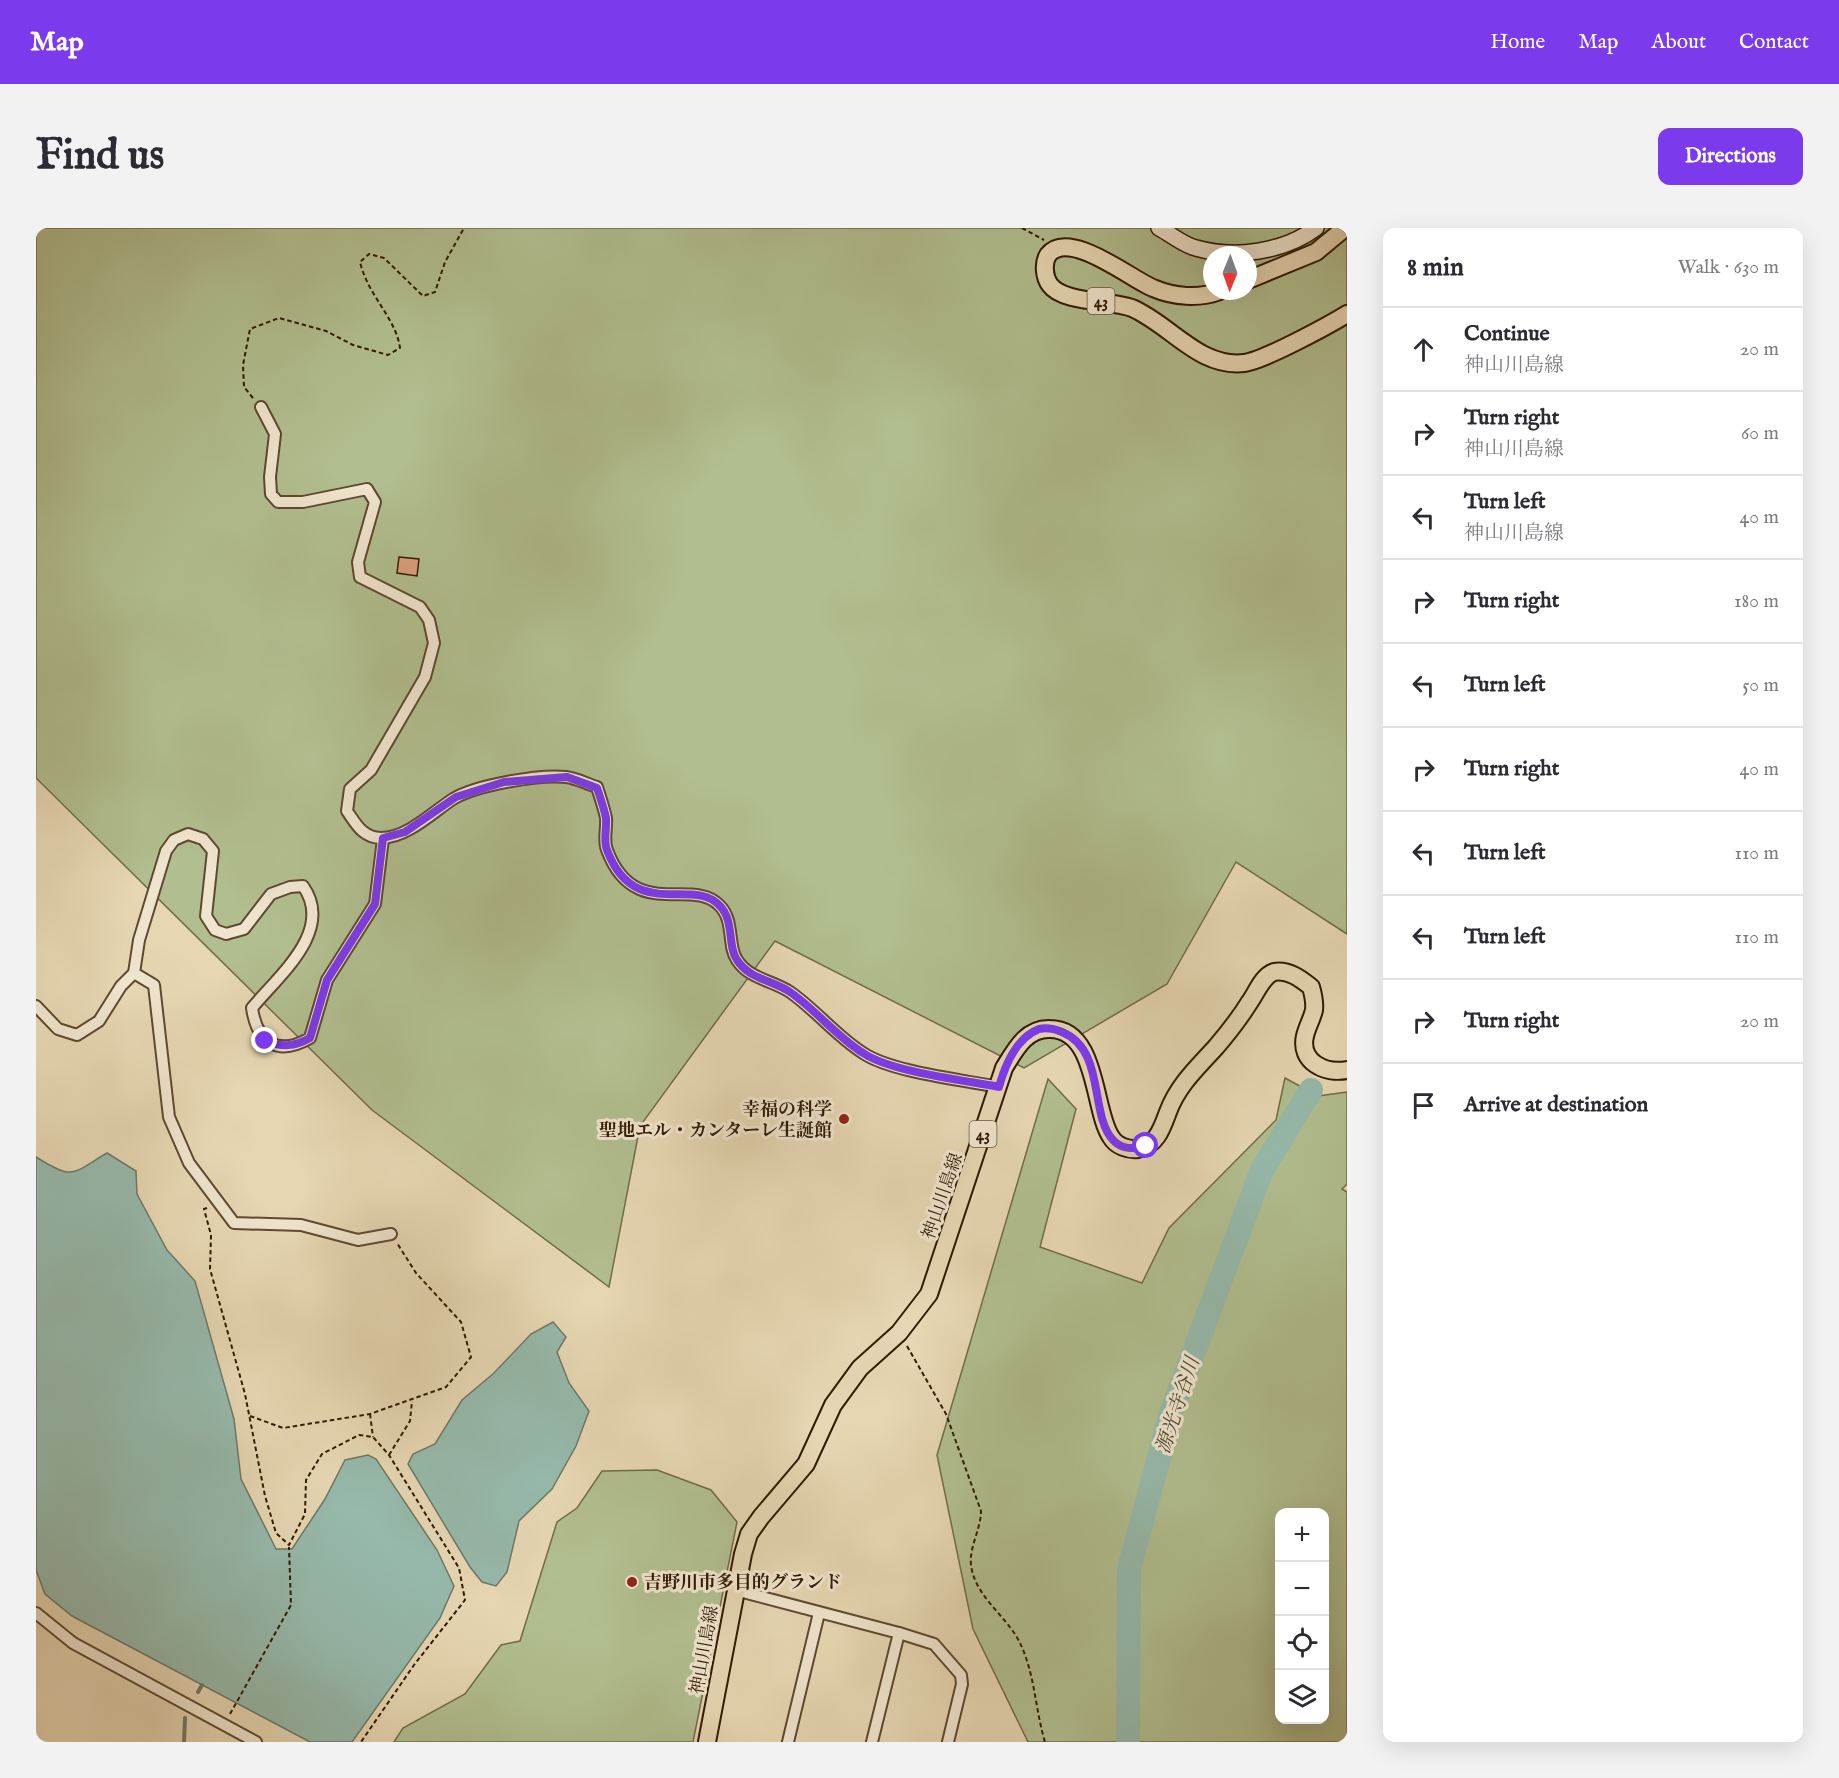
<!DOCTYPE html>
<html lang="en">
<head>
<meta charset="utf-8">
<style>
  :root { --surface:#fff; --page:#f2f2f3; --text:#2b2b33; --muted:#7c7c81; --line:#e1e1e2; --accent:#7c3aed }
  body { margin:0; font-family:"IM FELL English","Noto Serif JP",serif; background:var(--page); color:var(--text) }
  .controls { position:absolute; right:18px; bottom:18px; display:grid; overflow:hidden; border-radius:12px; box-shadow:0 6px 24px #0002 }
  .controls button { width:54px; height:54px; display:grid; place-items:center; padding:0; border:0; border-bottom:2px solid var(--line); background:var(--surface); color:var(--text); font:30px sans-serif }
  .compass { position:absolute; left:1167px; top:18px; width:54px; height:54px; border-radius:50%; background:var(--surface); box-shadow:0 6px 24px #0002; rotate:181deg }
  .stop { position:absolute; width:18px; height:18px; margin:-14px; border:4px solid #7c3aed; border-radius:50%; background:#fff }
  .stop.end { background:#7c3aed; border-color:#fff; box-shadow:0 2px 6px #0008 }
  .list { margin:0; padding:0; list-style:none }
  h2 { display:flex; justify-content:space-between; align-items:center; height:78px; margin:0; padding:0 24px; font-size:26px }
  h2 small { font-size:20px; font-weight:400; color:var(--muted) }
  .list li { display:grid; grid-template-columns:39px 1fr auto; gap:18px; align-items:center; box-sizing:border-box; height:84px; padding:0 24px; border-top:2px solid var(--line) }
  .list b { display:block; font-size:22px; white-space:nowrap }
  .list p { margin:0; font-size:20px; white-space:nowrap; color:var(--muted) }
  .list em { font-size:20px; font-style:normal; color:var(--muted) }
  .icon { flex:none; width:33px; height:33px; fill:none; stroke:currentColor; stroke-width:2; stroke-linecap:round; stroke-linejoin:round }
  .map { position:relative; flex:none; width:1311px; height:1514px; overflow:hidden; border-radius:12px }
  header { display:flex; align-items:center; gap:36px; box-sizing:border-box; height:84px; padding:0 30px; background:var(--accent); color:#fff }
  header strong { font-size:28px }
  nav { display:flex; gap:33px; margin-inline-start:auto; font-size:21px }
  .intro { display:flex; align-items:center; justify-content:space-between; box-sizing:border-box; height:144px; padding:0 36px }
  h1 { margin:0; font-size:42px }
  .button { padding:15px 27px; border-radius:12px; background:var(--accent); color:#fff; font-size:21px; font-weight:700 }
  main { display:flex; gap:36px; padding:0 36px }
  aside { flex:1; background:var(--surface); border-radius:12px; box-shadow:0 6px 24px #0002 }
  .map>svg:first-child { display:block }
  .green { fill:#b1be8f; stroke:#706c49; stroke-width:1.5; fill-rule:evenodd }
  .water { fill:#96b9ab; stroke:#6d7968; stroke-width:1.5 }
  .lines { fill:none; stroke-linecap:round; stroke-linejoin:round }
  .stream { stroke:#6d7968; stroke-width:4 }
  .river { stroke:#96b9ab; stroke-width:24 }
  .building { fill:#dd9f7d; stroke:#301a03; stroke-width:1.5 }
  .minor-casing { stroke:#5e492f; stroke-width:14 }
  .secondary-casing { stroke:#301a03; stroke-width:18 }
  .primary-casing { stroke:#301a03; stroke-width:20 }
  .path { stroke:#301a03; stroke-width:2; stroke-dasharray:4.5 3; stroke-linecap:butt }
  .minor { stroke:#efe4cd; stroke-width:10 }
  .secondary { stroke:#efe4cd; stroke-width:15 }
  .primary { stroke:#e6d6b2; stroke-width:16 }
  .route { stroke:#7c3aed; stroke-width:8 }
  .poi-dot { fill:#8f2418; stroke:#efe4cd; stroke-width:2 }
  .labels { text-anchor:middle; stroke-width:6; stroke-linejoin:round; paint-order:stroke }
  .shield { fill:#efe4cd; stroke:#695740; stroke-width:1.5 }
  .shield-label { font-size:16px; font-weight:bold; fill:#301a03 }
  .poi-label { font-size:18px; font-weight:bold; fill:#301a03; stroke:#efe4cd; text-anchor:end }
  .street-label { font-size:18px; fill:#301a03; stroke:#efe4cd }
  .water-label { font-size:20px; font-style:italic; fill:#4f4a35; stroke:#efe4cd }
</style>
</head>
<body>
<header>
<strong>Map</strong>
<nav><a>Home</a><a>Map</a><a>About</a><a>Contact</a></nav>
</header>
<div class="intro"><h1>Find us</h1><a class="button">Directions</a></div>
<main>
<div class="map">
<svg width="1311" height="1514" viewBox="0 0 1311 1514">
  <rect width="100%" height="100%" fill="#e6d6b2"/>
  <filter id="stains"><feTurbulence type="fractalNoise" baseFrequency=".00333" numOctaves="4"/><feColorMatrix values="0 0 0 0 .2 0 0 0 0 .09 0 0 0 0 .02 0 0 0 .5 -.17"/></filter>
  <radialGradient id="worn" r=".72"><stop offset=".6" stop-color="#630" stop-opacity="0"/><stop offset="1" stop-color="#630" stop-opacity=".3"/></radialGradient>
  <g class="green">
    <path d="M0 0H1311V706L1200 634 1131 756 988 840 739 713 604 898 573 1059 336 882 0 550ZM1176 27H1212V63H1176Z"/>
    <path d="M1249 850 1282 868 1311 864V956L1306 961 1311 964V1514H992L937 1401 901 1227 1012 851 1040 881 1004 1019 1106 1055 1133 1000 1240 892ZM1288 1284V1492H1244V1284Z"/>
    <polygon points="621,1242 675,1262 701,1294 657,1514 358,1514 367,1500 429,1466 465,1417 484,1413 521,1294 541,1280 566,1243"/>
  </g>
  <g class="water">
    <path d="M71 925 100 943 101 966 131 1022 159 1053 198 1191 205 1251 240 1321H256L289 1271 309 1232 332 1227 340 1231 401 1322 418 1358 404 1390 316 1514H274L36 1388 9 1366 0 1342V929C38 953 35 946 71 925Z"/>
    <polygon points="517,1094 530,1109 521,1124 533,1155 553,1183 540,1218 516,1261 483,1293 471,1344 460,1358 446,1354 434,1339 372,1236 377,1226 399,1216 426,1172 458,1145 495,1106"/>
  </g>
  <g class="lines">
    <g class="stream">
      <polyline points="162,1464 166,1457"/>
      <polyline points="148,1514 149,1490"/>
    </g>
    <polyline class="river" points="1092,1514 1093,1341 1135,1185 1226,942 1275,862"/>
  </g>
  <polygon class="building" points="363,329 383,331 381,348 361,345"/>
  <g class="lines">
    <defs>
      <g id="minor">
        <path d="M225 179 239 206 234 249 235 266 242 274H267L331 261 339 274 322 334 324 349 384 379 393 392 398 415 389 449 335 542 314 561 311 583C320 596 327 610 345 610 371 610 397 584 417 571 440 557 504 546 530 549 540 550 551 556 561 559 564 569 568 580 570 590 571 600 567 612 571 622 598 694 656 649 683 677 699 692 691 718 701 732 713 751 736 752 754 764 780 782 800 808 827 825 855 844 927 852 963 859"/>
        <polyline points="98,745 118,757 133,889 153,935 198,995 265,997 322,1012 355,1006"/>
        <path d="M0 778 22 801 41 807 63 793 85 758 98 745 103 712 130 623 138 612 152 606 167 611 177 623 170 688 179 702 190 706 208 701 235 666 254 659 267 658C299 703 242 748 216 780 221 814 241 829 274 810L291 752 339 676 347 611"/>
        <polyline points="699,1362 863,1405 836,1514"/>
        <polyline points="0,1385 37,1415 220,1514"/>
        <polyline points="863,1405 898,1416 925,1447 926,1456 912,1514"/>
        <polyline points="752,1514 783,1385"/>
      </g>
      <path id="secondary" d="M1123 0C1135 6 1147 17 1160 20 1198 31 1248 24 1280 0"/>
      <g id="primary">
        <polyline points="1212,52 1280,24 1309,0"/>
        <path d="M1184 63C1163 71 1138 69 1117 60 1096 52 1033 0 1012 27 1007 35 1008 49 1014 57 1027 75 1075 72 1096 80 1135 97 1163 140 1208 135 1227 133 1293 97 1311 86"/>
        <path d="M671 1514 707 1326 713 1306 725 1289 770 1236 797 1177 824 1140 863 1105 893 1066 968 840C979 822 990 800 1014 801 1062 801 1057 883 1075 909 1080 918 1092 922 1102 921 1121 917 1126 900 1132 884 1142 857 1161 840 1180 819 1192 805 1203 791 1213 775 1220 766 1226 748 1238 744 1252 741 1265 751 1275 759 1277 766 1279 774 1278 782 1276 791 1271 799 1269 808 1263 834 1289 846 1311 842"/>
      </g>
    </defs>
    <use href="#minor" class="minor-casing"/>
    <use href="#secondary" class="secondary-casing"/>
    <use href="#primary" class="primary-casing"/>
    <g class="path">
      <polyline points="986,0 1008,12"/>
      <path d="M217 170 208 159 207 137 214 101 243 90 290 103 317 117 352 127 364 120C360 90 332 68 324 34L333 26 348 30 387 68 399 64 409 34 428 0"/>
      <polyline points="171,980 168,981 175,1007 174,1041 209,1166 229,1268 240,1305 253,1317 269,1286 270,1252 286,1226 323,1207 337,1209 353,1227 423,1340 429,1372 378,1437 325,1514"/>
      <path d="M871 1118 910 1186 945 1283C945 1301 933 1319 935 1337 939 1369 971 1388 984 1415 999 1446 999 1481 1009 1514"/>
      <polyline points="334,1186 337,1209"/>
      <polyline points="214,1188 247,1200 334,1186 410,1159 435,1129 425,1094 380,1045 361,1015"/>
      <polyline points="353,1227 374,1193 376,1173"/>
      <polyline points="194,1486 255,1377 253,1319"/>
    </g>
    <use href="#minor" class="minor"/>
    <use href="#secondary" class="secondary"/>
    <use href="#primary" class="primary"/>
  </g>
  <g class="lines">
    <path class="route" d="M229 813C246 819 258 819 274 810L291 752 339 676 347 610 369 604 420 569 468 554 531 549 561 560C564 569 568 580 570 590 571 600 567 612 571 622 598 694 657 649 683 677 699 692 691 718 701 732 713 751 736 752 754 764 780 782 800 808 827 825 855 844 927 852 963 859 969 837 980 810 1003 801 1011 799 1019 801 1026 804 1070 822 1053 886 1077 912 1086 922 1098 921 1110 918"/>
  </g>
  <g class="poi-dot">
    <circle cx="808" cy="891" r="6"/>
    <circle cx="596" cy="1354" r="6"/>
  </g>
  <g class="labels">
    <g class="shield">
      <rect x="1051.5" y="60" width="27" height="26" rx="4.5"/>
      <rect x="933.5" y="893" width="27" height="26" rx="4.5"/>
    </g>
    <g class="shield-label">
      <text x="1065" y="79">43</text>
      <text x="947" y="912">43</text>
    </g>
    <g class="poi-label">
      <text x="796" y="887">幸福の科学<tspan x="796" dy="21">聖地エル・カンターレ生誕館</tspan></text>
      <text x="608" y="1360" text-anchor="start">吉野川市多目的グランド</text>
    </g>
    <g class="street-label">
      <text transform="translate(906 968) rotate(-71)" y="6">神山川島線</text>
      <text transform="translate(668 1422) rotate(-80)" y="6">神山川島線</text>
    </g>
    <g class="water-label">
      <text transform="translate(1141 1177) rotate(-72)" y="7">源光寺谷川</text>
    </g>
  </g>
  <rect width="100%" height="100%" filter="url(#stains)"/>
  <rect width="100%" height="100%" fill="url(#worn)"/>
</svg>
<div class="controls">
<button>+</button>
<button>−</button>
<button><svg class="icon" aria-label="locate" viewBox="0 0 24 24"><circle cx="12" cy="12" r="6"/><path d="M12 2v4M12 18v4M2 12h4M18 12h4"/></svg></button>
<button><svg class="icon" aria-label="layers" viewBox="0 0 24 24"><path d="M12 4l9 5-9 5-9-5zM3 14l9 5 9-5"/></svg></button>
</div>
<svg class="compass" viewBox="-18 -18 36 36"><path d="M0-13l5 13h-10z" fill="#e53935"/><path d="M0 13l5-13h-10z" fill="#7c7c81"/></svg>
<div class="stop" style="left:1110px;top:918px"></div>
<div class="stop end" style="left:229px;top:813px"></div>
</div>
<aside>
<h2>8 min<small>Walk · 630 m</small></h2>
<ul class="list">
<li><svg class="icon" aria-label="ahead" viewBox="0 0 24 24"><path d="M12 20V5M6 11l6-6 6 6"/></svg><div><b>Continue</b><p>神山川島線</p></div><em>20 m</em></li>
<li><svg class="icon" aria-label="right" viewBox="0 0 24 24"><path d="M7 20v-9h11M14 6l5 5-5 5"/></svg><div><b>Turn right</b><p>神山川島線</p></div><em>60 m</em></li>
<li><svg class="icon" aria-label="left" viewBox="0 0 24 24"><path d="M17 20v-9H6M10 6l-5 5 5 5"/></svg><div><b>Turn left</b><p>神山川島線</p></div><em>40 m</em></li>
<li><svg class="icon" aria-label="right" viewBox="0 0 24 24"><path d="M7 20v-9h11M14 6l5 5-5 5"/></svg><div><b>Turn right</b></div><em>180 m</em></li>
<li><svg class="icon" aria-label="left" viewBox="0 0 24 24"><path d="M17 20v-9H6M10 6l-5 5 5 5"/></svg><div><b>Turn left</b></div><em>50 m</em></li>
<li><svg class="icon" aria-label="right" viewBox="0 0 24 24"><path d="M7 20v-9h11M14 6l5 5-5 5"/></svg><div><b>Turn right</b></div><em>40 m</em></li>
<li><svg class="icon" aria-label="left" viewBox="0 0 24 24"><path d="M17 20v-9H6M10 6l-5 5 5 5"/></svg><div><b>Turn left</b></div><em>110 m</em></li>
<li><svg class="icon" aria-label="left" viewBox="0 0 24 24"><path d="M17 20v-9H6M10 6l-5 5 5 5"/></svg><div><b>Turn left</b></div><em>110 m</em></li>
<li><svg class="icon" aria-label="right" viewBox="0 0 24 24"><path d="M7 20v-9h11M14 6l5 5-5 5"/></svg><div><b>Turn right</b></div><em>20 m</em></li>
<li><svg class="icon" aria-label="arrive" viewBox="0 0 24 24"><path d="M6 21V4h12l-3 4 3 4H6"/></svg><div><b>Arrive at destination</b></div></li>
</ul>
</aside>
</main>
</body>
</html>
